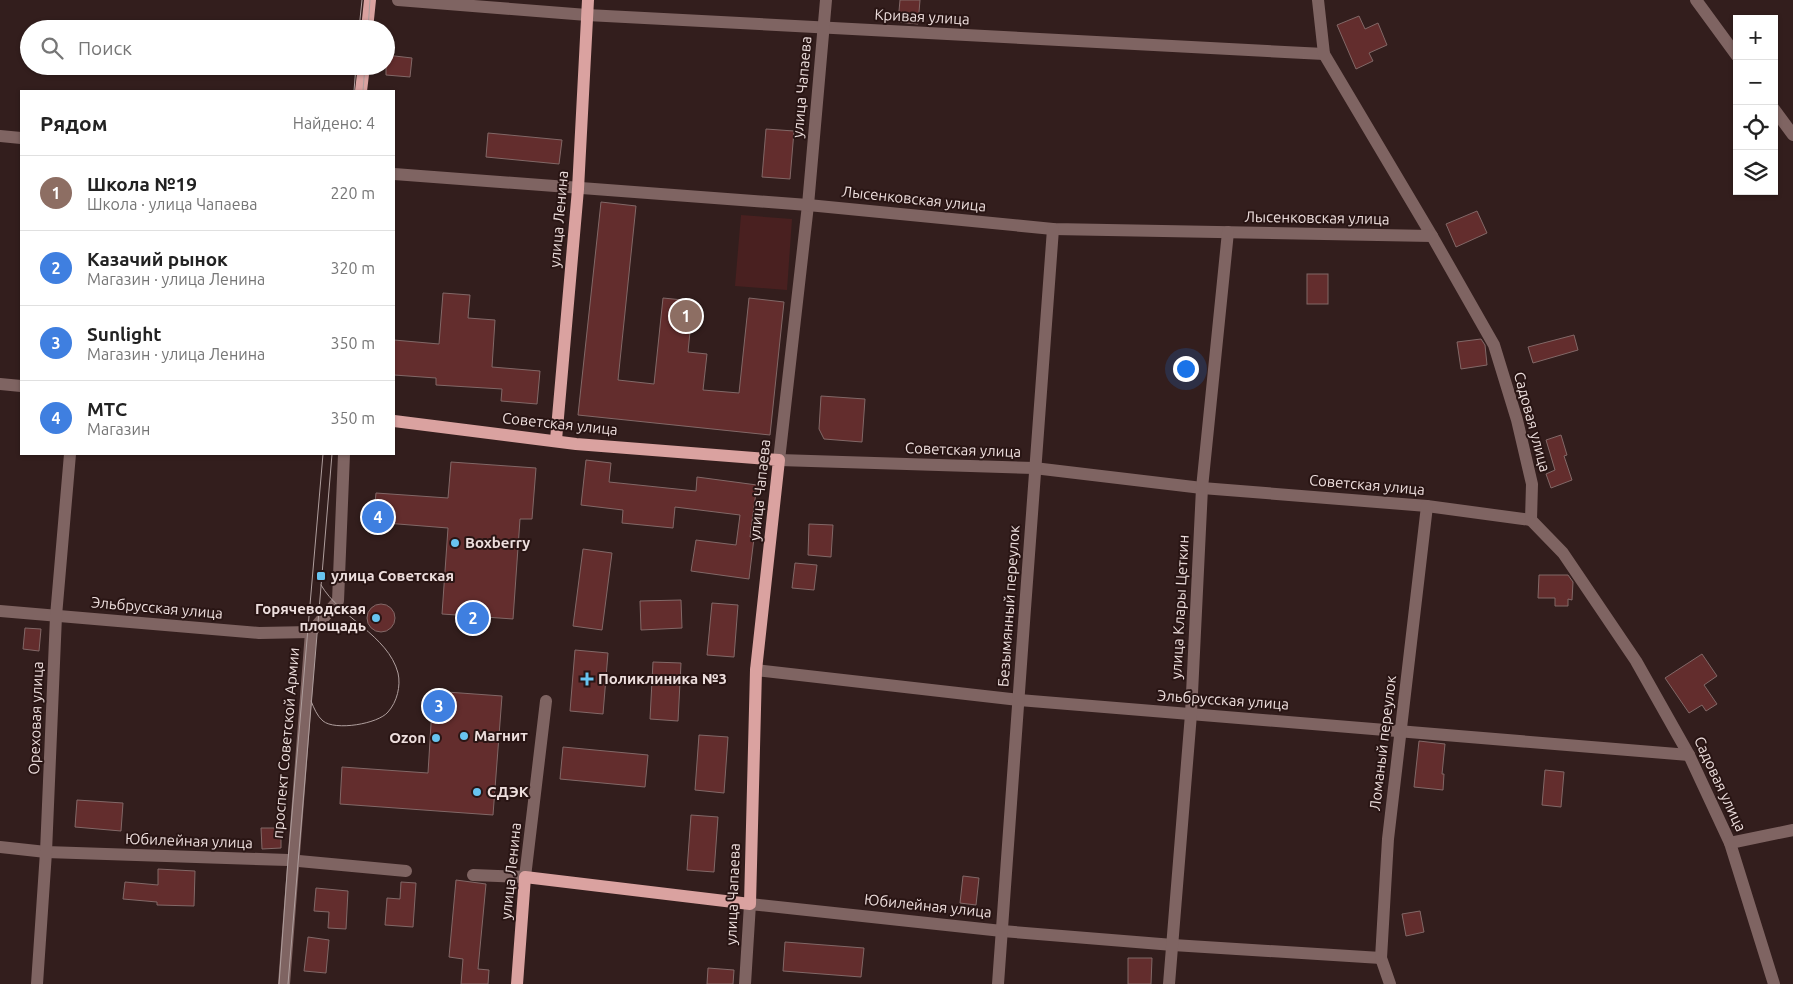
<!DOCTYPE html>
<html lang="ru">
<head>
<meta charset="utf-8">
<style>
  :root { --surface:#fff; --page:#f2f2f2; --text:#222; --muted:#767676; --line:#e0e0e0; --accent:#0b8043 }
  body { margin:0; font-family:Ubuntu,sans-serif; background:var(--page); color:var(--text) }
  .controls { position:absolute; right:15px; top:15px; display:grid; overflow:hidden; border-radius:0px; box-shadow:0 1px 4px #0004 }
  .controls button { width:45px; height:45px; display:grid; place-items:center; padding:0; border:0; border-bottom:1px solid var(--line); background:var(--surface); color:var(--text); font:25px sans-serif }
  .you { position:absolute; left:1185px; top:368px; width:18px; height:18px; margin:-12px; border:4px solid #fff; border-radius:50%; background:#1a73e8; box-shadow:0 0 0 8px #1a73e833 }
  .badge { display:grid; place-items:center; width:32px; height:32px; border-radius:50%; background:var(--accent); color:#fff; font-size:16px; font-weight:700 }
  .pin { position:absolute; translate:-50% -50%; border:2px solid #fff; box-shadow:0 1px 5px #0006 }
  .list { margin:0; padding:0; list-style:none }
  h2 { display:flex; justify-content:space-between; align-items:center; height:65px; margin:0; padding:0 20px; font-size:21px }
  h2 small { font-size:16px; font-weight:400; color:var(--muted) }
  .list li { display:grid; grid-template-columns:32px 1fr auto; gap:15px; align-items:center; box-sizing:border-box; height:75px; padding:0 20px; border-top:1px solid var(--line) }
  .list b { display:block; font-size:19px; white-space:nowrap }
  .list p { margin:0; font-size:16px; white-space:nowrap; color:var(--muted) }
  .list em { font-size:16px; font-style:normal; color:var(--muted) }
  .icon { flex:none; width:28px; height:28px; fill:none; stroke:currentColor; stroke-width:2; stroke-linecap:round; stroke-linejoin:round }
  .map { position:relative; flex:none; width:1793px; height:984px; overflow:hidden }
  .search { position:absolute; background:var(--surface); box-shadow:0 1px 4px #0004; left:20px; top:20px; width:375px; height:55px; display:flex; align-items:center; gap:12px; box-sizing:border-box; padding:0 18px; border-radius:28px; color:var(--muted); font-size:19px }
  .panel { position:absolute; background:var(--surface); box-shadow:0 1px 4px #0004; left:20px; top:90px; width:375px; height:365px; border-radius:0px }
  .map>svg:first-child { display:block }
  .green { fill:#492020 }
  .building { fill:#632d2d; stroke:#826867 }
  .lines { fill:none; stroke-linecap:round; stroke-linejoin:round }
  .minor { stroke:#7f6462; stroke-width:12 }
  .major { stroke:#daa2a0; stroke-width:12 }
  .tram { stroke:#af9e9d; stroke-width:1 }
  .poi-dot { fill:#68c4f0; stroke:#291514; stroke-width:2 }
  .labels { text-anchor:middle; stroke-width:4; stroke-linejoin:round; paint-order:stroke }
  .street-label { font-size:15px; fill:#eddedd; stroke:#291514 }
  .poi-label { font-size:15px; font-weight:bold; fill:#eddedd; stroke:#291514; text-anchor:start }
</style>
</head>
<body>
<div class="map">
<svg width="1793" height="984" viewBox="0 0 1793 984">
  <rect width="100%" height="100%" fill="#331e1d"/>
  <polygon class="green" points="741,215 792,219 787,290 735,286"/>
  <g class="building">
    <polygon points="900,0 920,0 918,24 898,22"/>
    <polygon points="1359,16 1365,29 1378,23 1387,45 1369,53 1373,61 1356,69 1337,25"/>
    <polygon points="386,55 412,58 410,77 386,75"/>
    <polygon points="766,129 794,131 790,179 762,177"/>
    <polygon points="488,133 562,140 559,164 486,157"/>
    <polygon points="601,202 636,206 618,380 654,384 663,298 693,301 688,352 707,354 703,390 739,393 749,298 784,302 770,435 578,415"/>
    <polygon points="1477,211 1487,233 1456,247 1446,224"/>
    <rect x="1307" y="274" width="21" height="30"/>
    <polygon points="443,293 470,295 468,318 495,320 492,367 540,371 537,404 501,401 502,389 436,385 436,378 394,375 394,340 439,344"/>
    <polygon points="1574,335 1578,350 1533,363 1528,347"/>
    <polygon points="1481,339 1485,345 1487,365 1461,369 1457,342"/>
    <polygon points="821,396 865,399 862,442 824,439 819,429"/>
    <polygon points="1561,435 1567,455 1564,456 1572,480 1551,488 1546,474 1555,470 1546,440"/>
    <polygon points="586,460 611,463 609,482 696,491 697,477 757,485 750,537 754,538 749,579 691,571 696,540 736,545 740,515 675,507 673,528 622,523 623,510 581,505"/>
    <polygon points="451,462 536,468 532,519 520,519 513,619 442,614 448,528 373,522 376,493 448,498"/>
    <polygon points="809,524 833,525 831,557 808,555"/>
    <polygon points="583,549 612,553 602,630 573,626"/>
    <polygon points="795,563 817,565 814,590 792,588"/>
    <polygon points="1539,575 1568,575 1573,582 1572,600 1568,599 1568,606 1555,606 1555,598 1538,598"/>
    <polygon points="681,600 682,628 641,630 640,601"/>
    <polygon points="712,603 738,605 734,657 707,655"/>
    <circle cx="381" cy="618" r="14"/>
    <polygon points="25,628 41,629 39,651 23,649"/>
    <polygon points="575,650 608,653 603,714 570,711"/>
    <polygon points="1702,654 1717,676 1704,685 1717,704 1706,711 1702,705 1689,713 1665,678"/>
    <polygon points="653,662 681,663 678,721 650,719"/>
    <polygon points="433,691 502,696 493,815 340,804 342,767 428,773"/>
    <polygon points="699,735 728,737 724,793 695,790"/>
    <polygon points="1419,741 1445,744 1442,774 1444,774 1443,790 1414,787"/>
    <polygon points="563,747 648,755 645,787 560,779"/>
    <polygon points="1545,770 1564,772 1561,807 1542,805"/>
    <polygon points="77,800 123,803 121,831 75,827"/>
    <polygon points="691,815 718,817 714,872 687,870"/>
    <polygon points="261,828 281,828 281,848 262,849"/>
    <polygon points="158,869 195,871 194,906 157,905 157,902 123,899 125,882 158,885"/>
    <polygon points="963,876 979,878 976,905 960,903"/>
    <polygon points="456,880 486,884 478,969 489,970 488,984 461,984 463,959 449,957"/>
    <polygon points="401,882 416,883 413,927 385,925 387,898 400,899"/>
    <polygon points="316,888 348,891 346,929 328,928 329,912 314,911"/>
    <polygon points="1420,911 1424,932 1406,936 1402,914"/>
    <polygon points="308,937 329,940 326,973 304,971"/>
    <polygon points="785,942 864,948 861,977 783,971"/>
    <polygon points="1128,958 1152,958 1151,984 1128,984"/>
    <polygon points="708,968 734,970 733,984 707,984"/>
  </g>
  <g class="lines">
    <g class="minor">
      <polyline points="398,0 587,15 1324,54"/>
      <polyline points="826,0 808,205 779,460 1034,468 1202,488 1427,506 1531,520"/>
      <polyline points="1318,0 1324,54 1432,236 1494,345 1517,420 1532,484 1531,520 1563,553 1636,661 1689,755 1730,843 1774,984"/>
      <polyline points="1696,0 1737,56"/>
      <polyline points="1774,109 1793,135"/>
      <polyline points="0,136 21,138"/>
      <polyline points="394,174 808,205 1053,229 1432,236"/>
      <polyline points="0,384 21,386"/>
      <polyline points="0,611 259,633 311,632"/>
      <polyline points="756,670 1019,700 1689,755"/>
      <polyline points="1730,843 1793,830"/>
      <polyline points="0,847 46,852 288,860 406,871"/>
      <polyline points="473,875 525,877 546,701"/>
      <polyline points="37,984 46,852 56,616 70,454"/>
      <polyline points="284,984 311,632 338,601 344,454"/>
      <polyline points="745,984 750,904 1002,931 1173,945 1381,958"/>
      <path d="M998 984C1017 732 1033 481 1053 229"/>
      <polyline points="1169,984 1191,714 1202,488 1228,232"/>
      <polyline points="1390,984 1381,958 1388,839 1427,506"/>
    </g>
    <g class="major">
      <polyline points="367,29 370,0"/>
      <polyline points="361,91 364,66"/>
      <polyline points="394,421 576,444 779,460 756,670 750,904 525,877 517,984"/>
      <polyline points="556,440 578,189 588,0"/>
    </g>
    <g class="tram">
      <polyline points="359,29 362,0"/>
      <polyline points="368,29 370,0"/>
      <polyline points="354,91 356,66"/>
      <polyline points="363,91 365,66"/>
      <path d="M311 701C314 708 317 716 323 721 335 731 378 724 388 712 397 702 401 686 398 673 388 635 340 618 321 585"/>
      <polyline points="279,984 288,860 323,454"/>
      <polyline points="288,984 332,454"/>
    </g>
  </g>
  <g class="poi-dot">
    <circle cx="455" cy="543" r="5"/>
    <rect x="316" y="571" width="10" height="10" rx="2.5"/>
    <circle cx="376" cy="618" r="5"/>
    <path d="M584.5 671.5h5v5h5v5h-5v5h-5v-5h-5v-5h5z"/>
    <circle cx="464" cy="736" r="5"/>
    <circle cx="436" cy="738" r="5"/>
    <circle cx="477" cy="792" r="5"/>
  </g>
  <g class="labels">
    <g class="street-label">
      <text transform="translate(922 17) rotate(3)" y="5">Кривая улица</text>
      <text transform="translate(802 87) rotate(-85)" y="5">улица Чапаева</text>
      <text transform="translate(914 199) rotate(6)" y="5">Лысенковская улица</text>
      <text transform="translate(1317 218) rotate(1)" y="5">Лысенковская улица</text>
      <text transform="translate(559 219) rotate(-85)" y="5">улица Ленина</text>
      <text transform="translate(1532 422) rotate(75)" y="5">Садовая улица</text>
      <text transform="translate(560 424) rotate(6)" y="5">Советская улица</text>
      <text transform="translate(963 450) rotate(2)" y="5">Советская улица</text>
      <text transform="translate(1367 485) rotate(5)" y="5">Советская улица</text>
      <text transform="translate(760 490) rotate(-84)" y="5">улица Чапаева</text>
      <text transform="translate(1009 606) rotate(-86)" y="5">Безымянный переулок</text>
      <text transform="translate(1180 607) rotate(-87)" y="5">улица Клары Цеткин</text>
      <text transform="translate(157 608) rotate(5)" y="5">Эльбрусская улица</text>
      <text transform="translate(1223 700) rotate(4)" y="5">Эльбрусская улица</text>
      <text transform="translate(36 718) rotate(-88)" y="5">Ореховая улица</text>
      <text transform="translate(286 743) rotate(-85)" y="5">проспект Советской Армии</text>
      <text transform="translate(1383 743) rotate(-83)" y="5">Ломаный переулок</text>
      <text transform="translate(1720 784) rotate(65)" y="5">Садовая улица</text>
      <text transform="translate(189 841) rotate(2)" y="5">Юбилейная улица</text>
      <text transform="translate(511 871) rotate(-84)" y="5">улица Ленина</text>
      <text transform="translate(733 894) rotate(-88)" y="5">улица Чапаева</text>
      <text transform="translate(928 906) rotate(6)" y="5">Юбилейная улица</text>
    </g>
    <g class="poi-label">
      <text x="465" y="548">Boxberry</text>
      <text x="331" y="581">улица Советская</text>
      <text x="366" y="614" text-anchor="end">Горячеводская<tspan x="366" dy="17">площадь</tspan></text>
      <text x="598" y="684">Поликлиника №3</text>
      <text x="474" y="741">Магнит</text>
      <text x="426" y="743" text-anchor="end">Ozon</text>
      <text x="487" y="797">СДЭК</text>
    </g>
  </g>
</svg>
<div class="controls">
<button>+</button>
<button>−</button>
<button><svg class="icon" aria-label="locate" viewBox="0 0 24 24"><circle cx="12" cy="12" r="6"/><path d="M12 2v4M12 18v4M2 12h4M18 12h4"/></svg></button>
<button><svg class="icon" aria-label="layers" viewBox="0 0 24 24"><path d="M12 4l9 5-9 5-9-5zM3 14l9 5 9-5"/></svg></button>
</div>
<div class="you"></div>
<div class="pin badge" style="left:686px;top:316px;background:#8d6e63">1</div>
<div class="pin badge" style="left:473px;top:618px;background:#3f7fe0">2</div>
<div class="pin badge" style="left:439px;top:706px;background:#3f7fe0">3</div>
<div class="pin badge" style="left:378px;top:517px;background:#3f7fe0">4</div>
<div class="search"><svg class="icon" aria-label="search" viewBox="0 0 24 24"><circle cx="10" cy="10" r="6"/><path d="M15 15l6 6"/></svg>Поиск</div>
<section class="panel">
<h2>Рядом<small>Найдено: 4</small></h2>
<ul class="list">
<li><span class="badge" style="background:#8d6e63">1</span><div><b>Школа №19</b><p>Школа · улица Чапаева</p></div><em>220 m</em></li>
<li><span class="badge" style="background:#3f7fe0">2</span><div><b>Казачий рынок</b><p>Магазин · улица Ленина</p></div><em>320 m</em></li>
<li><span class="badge" style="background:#3f7fe0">3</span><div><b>Sunlight</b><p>Магазин · улица Ленина</p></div><em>350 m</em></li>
<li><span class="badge" style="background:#3f7fe0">4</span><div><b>МТС</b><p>Магазин</p></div><em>350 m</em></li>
</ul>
</section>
</div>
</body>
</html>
